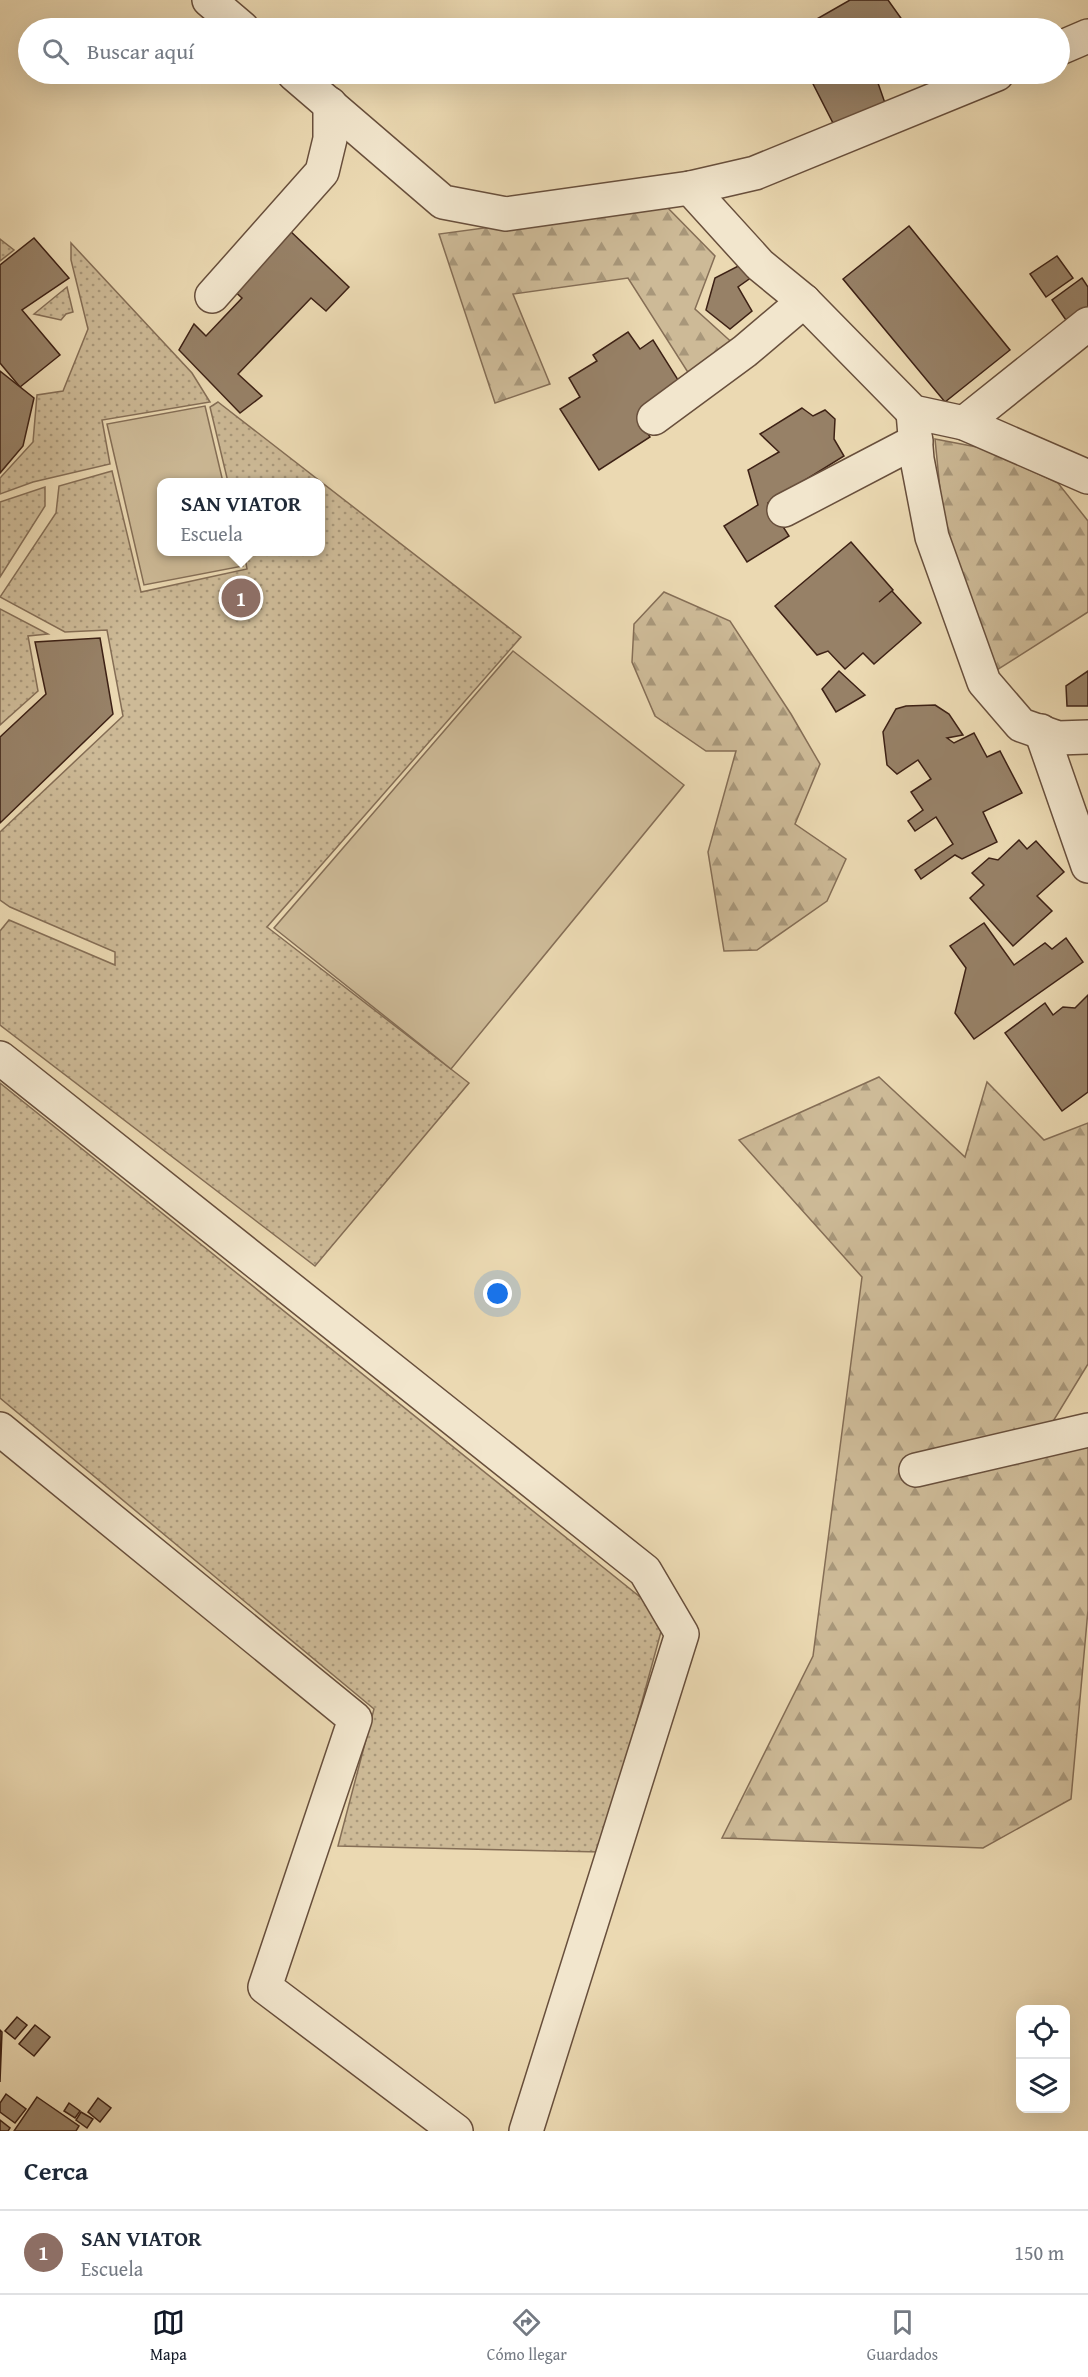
<!DOCTYPE html>
<html lang="es">
<head>
<meta charset="utf-8">
<style>
  :root { --surface:#fff; --page:#f6f6f7; --text:#1f2937; --muted:#747a83; --line:#e0e1e3; --accent:#111827 }
  body { margin:0; font-family:"Gentium Book Plus",serif; background:var(--page); color:var(--text) }
  .controls { position:absolute; right:18px; bottom:18px; display:grid; overflow:hidden; border-radius:12px; box-shadow:0 6px 24px #0002 }
  .controls button { width:54px; height:54px; display:grid; place-items:center; padding:0; border:0; border-bottom:2px solid var(--line); background:var(--surface); color:var(--text); font:30px sans-serif }
  .you { position:absolute; left:498px; top:1294px; width:21px; height:21px; margin:-15px; border:4px solid #fff; border-radius:50%; background:#1a73e8; box-shadow:0 0 0 9px #1a73e833 }
  .badge { display:grid; place-items:center; width:39px; height:39px; border-radius:50%; background:var(--accent); color:#fff; font-size:20px; font-weight:700 }
  .pin { position:absolute; translate:-50% -50%; border:3px solid #fff; box-shadow:0 2px 6px #0006 }
  .popup { position:absolute; left:157px; top:478px; width:168px; height:78px; box-sizing:border-box; display:grid; place-content:center; border-radius:12px; background:var(--surface); filter:drop-shadow(0 2px 4px #0005); font-size:20px; white-space:nowrap; color:var(--muted) }
  .popup b { font-size:22px; color:var(--text) }
  .popup::after { content:''; position:absolute; left:50%; top:100%; margin-left:-12px; border:12px solid transparent; border-top-color:var(--surface) }
  .list { margin:0; padding:0; list-style:none }
  h2 { display:flex; justify-content:space-between; align-items:center; height:78px; margin:0; padding:0 24px; font-size:26px }
  h2 small { font-size:20px; font-weight:400; color:var(--muted) }
  .list li { display:grid; grid-template-columns:39px 1fr auto; gap:18px; align-items:center; box-sizing:border-box; height:84px; padding:0 24px; border-top:2px solid var(--line) }
  .list b { display:block; font-size:22px; white-space:nowrap }
  .list p { margin:0; font-size:20px; white-space:nowrap; color:var(--muted) }
  .list em { font-size:20px; font-style:normal; color:var(--muted) }
  .icon { flex:none; width:33px; height:33px; fill:none; stroke:currentColor; stroke-width:2; stroke-linecap:round; stroke-linejoin:round }
  .map { position:relative; flex:none; width:1088px; height:2131px; overflow:hidden }
  .search { position:absolute; background:var(--surface); box-shadow:0 6px 24px #0002; left:18px; right:18px; top:18px; height:66px; display:flex; align-items:center; gap:15px; box-sizing:border-box; padding:0 21px; border-radius:33px; color:var(--muted); font-size:22px }
  .sheet { height:162px; background:var(--surface) }
  nav { display:flex; justify-content:space-around; align-items:center; box-sizing:border-box; height:84px; border-top:2px solid var(--line); background:var(--surface); font-size:16px; color:var(--muted) }
  nav a { display:grid; justify-items:center; gap:3px }
  nav .on { color:var(--accent) }
  .map>svg:first-child { display:block }
  .grass { fill:url(#grass-dots); stroke:#856e56; stroke-width:1.5 }
  .forest { fill:url(#forest-firs); stroke:#856e56; stroke-width:1.5 }
  .pitch { fill:#cdba97; stroke:#856e56; stroke-width:1.5 }
  .building { fill:#978167; stroke:#3d2115; stroke-width:1.5 }
  .lines { fill:none; stroke-linecap:round; stroke-linejoin:round }
  .minor-casing { stroke:#684f3c; stroke-width:36 }
  .minor { stroke:#f2e6cd; stroke-width:33 }
</style>
</head>
<body>
<div class="map">
<svg width="1088" height="2131" viewBox="0 0 1088 2131">
  <defs>
    <pattern id="grass-dots" width="8" height="8" patternUnits="userSpaceOnUse" patternTransform="scale(1.5)"><rect width="8" height="8" fill="#cdba97"/><path d="M2 2h.1M6 6h.1" fill="none" stroke="#a8977a" stroke-width="1.8" stroke-linecap="round"/></pattern>
    <pattern id="forest-firs" width="22" height="20" patternUnits="userSpaceOnUse" patternTransform="scale(1.5)"><rect width="22" height="20" fill="#cdba97"/><path d="M5 1l3.5 6h-7zM16 11l3.5 6h-7z" fill="#a8977a"/></pattern>
  </defs>
  <rect width="100%" height="100%" fill="#ebd9b2"/>
  <filter id="stains"><feTurbulence type="fractalNoise" baseFrequency=".00333" numOctaves="4"/><feColorMatrix values="0 0 0 0 .2 0 0 0 0 .09 0 0 0 0 .02 0 0 0 .5 -.17"/></filter>
  <radialGradient id="worn" r=".72"><stop offset=".6" stop-color="#630" stop-opacity="0"/><stop offset="1" stop-color="#630" stop-opacity=".3"/></radialGradient>
  <g class="grass">
    <polygon points="0,239 14,250 0,261"/>
    <polygon points="71,243 192,373 210,402 102,420 110,464 33,482 0,494 0,478 33,442 37,395 63,391 88,329 71,260"/>
    <polygon points="67,287 73,312 66,314 61,320 34,314"/>
    <polygon points="218,402 521,637 267,927 469,1083 315,1266 0,1025 0,931 9,920 115,965 115,952 10,907 0,900 0,832 123,716 107,630 65,632 0,597 56,513 59,486 112,471 141,592 247,569 244,552 320,552 320,482 228,482 210,407"/>
    <polygon points="45,487 45,506 0,577 0,502"/>
    <polygon points="0,609 48,634 28,636 38,691 0,725"/>
    <polygon points="0,1083 665,1617 601,1852 338,1846 374,1709 0,1398"/>
  </g>
  <g class="forest">
    <polygon points="664,204 715,256 695,309 737,347 689,374 628,278 513,294 550,384 495,403 439,234"/>
    <polygon points="935,439 982,448 1058,483 1088,521 1088,612 997,670 945,540"/>
    <polygon points="664,592 730,621 791,714 820,764 795,824 846,859 827,901 757,950 724,951 708,852 736,751 706,751 655,716 632,662 634,624"/>
    <polygon points="879,1077 965,1157 987,1082 1044,1140 1088,1123 1088,1364 1052,1423 1088,1430 1088,1610 1071,1799 983,1848 722,1838 813,1656 862,1277 739,1140"/>
  </g>
  <g class="pitch">
    <polygon points="205,406 223,482 162,482 162,552 239,552 243,566 144,585 107,424"/>
    <polygon points="513,651 684,785 451,1069 274,928"/>
  </g>
  <g class="building">
    <polygon points="850,0 888,0 908,28 801,28"/>
    <polygon points="808,74 891,74 878,83 886,106 834,125"/>
    <polygon points="909,226 1010,350 945,402 843,279"/>
    <polygon points="287,228 349,287 326,311 311,298 238,374 262,396 240,413 179,350 194,324 206,336 242,298 231,288"/>
    <polygon points="34,238 69,278 22,310 60,355 20,387 0,363 0,265"/>
    <polygon points="1057,256 1073,278 1046,297 1030,274"/>
    <polygon points="744,263 759,272 738,287 752,311 730,329 706,310 715,278"/>
    <polygon points="1082,278 1088,287 1088,309 1068,323 1052,300"/>
    <polygon points="628,332 640,349 653,340 680,383 639,418 650,437 599,470 560,409 580,397 569,378 597,361 593,355"/>
    <polygon points="0,371 34,398 23,446 0,473"/>
    <polygon points="802,408 813,416 825,410 835,419 834,439 844,456 768,503 789,536 747,562 724,526 758,505 748,470 779,452 760,434"/>
    <polygon points="851,542 893,590 879,602 892,591 921,623 874,664 863,653 845,669 828,651 817,655 775,606"/>
    <polygon points="100,638 113,714 0,823 0,737 46,694 35,642"/>
    <polygon points="839,671 865,695 836,712 822,689"/>
    <polygon points="1088,671 1088,706 1067,706 1066,686"/>
    <polygon points="935,705 949,714 963,735 947,738 954,743 974,733 987,757 1000,751 1022,793 983,812 997,842 962,859 955,855 921,879 915,870 953,844 936,817 915,831 908,821 923,810 911,792 931,779 918,760 897,774 887,765 883,732 896,709 906,706"/>
    <polygon points="1019,840 1027,849 1036,841 1064,872 1037,896 1052,911 1013,946 970,898 984,885 972,873 989,858 998,860"/>
    <polygon points="984,923 1014,965 1045,943 1052,949 1066,938 1083,962 974,1039 955,1013 966,968 950,946"/>
    <polygon points="1088,995 1088,1092 1062,1111 1005,1033 1045,1003 1053,1015 1063,1007 1075,1008"/>
    <polygon points="17,2017 27,2025 15,2039 5,2031"/>
    <polygon points="35,2025 50,2037 34,2056 19,2044"/>
    <polygon points="0,2030 2,2032 0,2082"/>
    <polygon points="6,2094 26,2109 15,2123 0,2112 0,2103"/>
    <polygon points="37,2097 79,2126 76,2131 14,2131"/>
    <polygon points="98,2098 111,2108 100,2122 88,2112"/>
    <polygon points="69,2103 80,2111 75,2118 64,2111"/>
    <polygon points="81,2112 93,2119 87,2128 76,2120"/>
    <polygon points="0,2120 10,2128 8,2131 0,2131"/>
  </g>
  <g class="lines">
    <defs>
      <g id="minor">
        <polyline points="209,0 242,28"/>
        <polyline points="1060,48 1088,36"/>
        <polyline points="294,74 443,202 506,214 690,188 755,173 997,74"/>
        <polyline points="690,188 760,265 804,301 913,412 964,423 1088,477"/>
        <polyline points="212,296 322,172 330,139 330,104"/>
        <polyline points="913,412 917,459 932,537 984,682 1021,725 1058,738 1088,737"/>
        <polyline points="654,418 745,351 804,301"/>
        <polyline points="964,423 1088,324"/>
        <polyline points="784,510 916,441"/>
        <polyline points="1041,731 1088,866"/>
        <polyline points="0,1058 645,1571 682,1634 526,2131"/>
        <polyline points="0,1429 355,1719 265,1987 456,2131"/>
        <polyline points="916,1470 1088,1430"/>
      </g>
    </defs>
    <use href="#minor" class="minor-casing"/>
    <use href="#minor" class="minor"/>
  </g>
  <rect width="100%" height="100%" filter="url(#stains)"/>
  <rect width="100%" height="100%" fill="url(#worn)"/>
</svg>
<div class="controls">
<button><svg class="icon" aria-label="locate" viewBox="0 0 24 24"><circle cx="12" cy="12" r="6"/><path d="M12 2v4M12 18v4M2 12h4M18 12h4"/></svg></button>
<button><svg class="icon" aria-label="layers" viewBox="0 0 24 24"><path d="M12 4l9 5-9 5-9-5zM3 14l9 5 9-5"/></svg></button>
</div>
<div class="you"></div>
<div class="pin badge" style="left:241px;top:598px;background:#8d6e63">1</div>
<div class="popup"><b>SAN VIATOR</b>Escuela</div>
<div class="search"><svg class="icon" aria-label="search" viewBox="0 0 24 24"><circle cx="10" cy="10" r="6"/><path d="M15 15l6 6"/></svg>Buscar aquí</div>
</div>
<section class="sheet">
<h2>Cerca<small></small></h2>
<ul class="list">
<li><span class="badge" style="background:#8d6e63">1</span><div><b>SAN VIATOR</b><p>Escuela</p></div><em>150 m</em></li>
</ul>
</section>
<nav>
<a class="on"><svg class="icon" aria-label="map" viewBox="0 0 24 24"><path d="M3 6l6-2 6 2 6-2v14l-6 2-6-2-6 2zM9 4v14M15 6v14"/></svg>Mapa</a>
<a><svg class="icon" aria-label="directions" viewBox="0 0 24 24"><path d="M12 3l9 9-9 9-9-9zM9 14v-3h6M13 9l2 2-2 2"/></svg>Cómo llegar</a>
<a><svg class="icon" aria-label="saved" viewBox="0 0 24 24"><path d="M7 4h10v16l-5-4-5 4z"/></svg>Guardados</a>
</nav>
</body>
</html>
